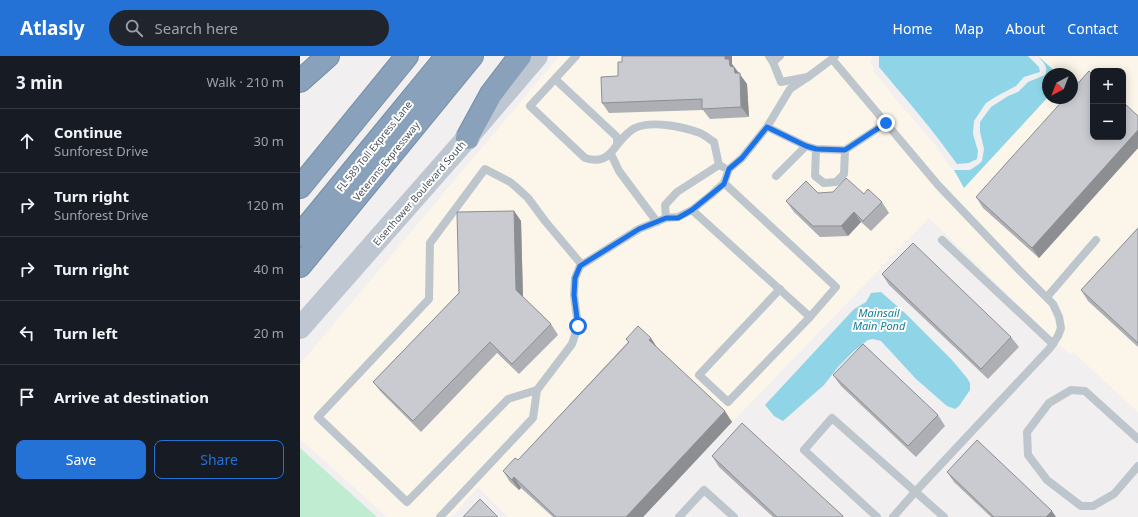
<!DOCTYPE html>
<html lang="en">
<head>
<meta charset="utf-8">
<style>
  :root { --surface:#171b24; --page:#20242c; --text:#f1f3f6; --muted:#9ea1a6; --line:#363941; --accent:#2472d6 }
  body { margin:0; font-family:"Noto Sans",sans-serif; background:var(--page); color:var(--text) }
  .controls { position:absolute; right:12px; top:12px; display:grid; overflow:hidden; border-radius:8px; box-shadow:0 2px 10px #0003 }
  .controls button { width:36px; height:36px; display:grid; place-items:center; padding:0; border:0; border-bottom:1px solid var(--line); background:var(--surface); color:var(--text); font:20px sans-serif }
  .compass { position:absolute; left:742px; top:12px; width:36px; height:36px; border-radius:50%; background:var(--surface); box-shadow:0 2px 10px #0003; rotate:222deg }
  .stop { position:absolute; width:12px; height:12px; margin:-9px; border:3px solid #1a73e8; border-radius:50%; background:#fff }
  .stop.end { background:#1a73e8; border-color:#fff; box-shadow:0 1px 4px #0008 }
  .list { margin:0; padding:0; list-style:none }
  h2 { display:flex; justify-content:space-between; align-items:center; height:52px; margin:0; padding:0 16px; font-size:17px }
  h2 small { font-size:13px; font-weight:400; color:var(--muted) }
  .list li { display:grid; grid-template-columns:26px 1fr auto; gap:12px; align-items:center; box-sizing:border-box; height:64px; padding:0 16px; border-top:1px solid var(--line) }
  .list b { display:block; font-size:15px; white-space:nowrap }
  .list p { margin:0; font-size:13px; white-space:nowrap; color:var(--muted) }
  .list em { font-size:13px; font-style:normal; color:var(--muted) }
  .actions { display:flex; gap:8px; padding:12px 16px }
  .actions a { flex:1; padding:9px 0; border:1px solid var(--accent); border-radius:8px; text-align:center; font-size:14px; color:var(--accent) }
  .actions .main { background:var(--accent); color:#fff }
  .icon { flex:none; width:22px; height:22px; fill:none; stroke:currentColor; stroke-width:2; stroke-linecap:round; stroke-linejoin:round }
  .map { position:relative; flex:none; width:838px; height:461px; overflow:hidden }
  header { display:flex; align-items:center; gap:24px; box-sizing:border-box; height:56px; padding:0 20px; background:var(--accent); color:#fff }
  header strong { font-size:19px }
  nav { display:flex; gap:22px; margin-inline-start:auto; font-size:14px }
  .search { width:280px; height:36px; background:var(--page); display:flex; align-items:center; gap:10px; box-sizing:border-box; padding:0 14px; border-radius:22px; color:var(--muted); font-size:15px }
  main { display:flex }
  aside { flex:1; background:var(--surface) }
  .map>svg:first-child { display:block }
  .commercial { fill:#fbf6e9; fill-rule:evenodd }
  .green { fill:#c0ecd1 }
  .water { fill:#90d5e7 }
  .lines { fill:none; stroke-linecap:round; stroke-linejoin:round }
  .motorway-casing { stroke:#758da6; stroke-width:24 }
  .service { stroke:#bec6cd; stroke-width:8 }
  .secondary { stroke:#bec7d1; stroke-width:22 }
  .motorway { stroke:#89a1bb; stroke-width:22 }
  .wall { fill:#adafb4 }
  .shaded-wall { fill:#8d8e92 }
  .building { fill:#c9cbd1; stroke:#8d8e92 }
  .route { stroke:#1a73e8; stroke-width:5 }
  .labels { text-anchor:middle; stroke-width:4; stroke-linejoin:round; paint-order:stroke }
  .street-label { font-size:10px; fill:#48525b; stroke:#fff }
  .water-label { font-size:11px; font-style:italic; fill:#157e9a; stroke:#fff }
</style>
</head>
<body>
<header>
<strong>Atlasly</strong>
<div class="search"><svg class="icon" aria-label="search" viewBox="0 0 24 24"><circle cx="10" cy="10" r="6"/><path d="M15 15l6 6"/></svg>Search here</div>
<nav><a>Home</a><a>Map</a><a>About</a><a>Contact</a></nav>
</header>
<main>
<aside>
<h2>3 min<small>Walk · 210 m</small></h2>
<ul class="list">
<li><svg class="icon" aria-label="ahead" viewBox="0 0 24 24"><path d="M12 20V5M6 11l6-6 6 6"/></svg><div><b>Continue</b><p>Sunforest Drive</p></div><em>30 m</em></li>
<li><svg class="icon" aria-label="right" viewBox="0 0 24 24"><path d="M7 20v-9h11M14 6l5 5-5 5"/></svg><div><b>Turn right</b><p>Sunforest Drive</p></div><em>120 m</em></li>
<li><svg class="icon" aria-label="right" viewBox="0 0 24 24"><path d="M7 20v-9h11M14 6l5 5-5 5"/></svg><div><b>Turn right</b></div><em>40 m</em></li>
<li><svg class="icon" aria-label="left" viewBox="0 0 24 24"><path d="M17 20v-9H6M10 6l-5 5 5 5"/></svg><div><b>Turn left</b></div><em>20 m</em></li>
<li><svg class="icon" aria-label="arrive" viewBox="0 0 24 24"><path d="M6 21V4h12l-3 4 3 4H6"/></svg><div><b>Arrive at destination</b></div></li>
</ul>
<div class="actions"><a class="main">Save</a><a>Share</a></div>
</aside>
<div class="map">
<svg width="838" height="461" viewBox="0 0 838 461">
  <rect width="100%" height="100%" fill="#f1efef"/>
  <path class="commercial" d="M259 0H573L570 6 573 10 574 16 586 30 593 40 633 86 651 112 654 114 664 132 748 41V42H772V18H758L738 0H838V356L773 296 770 299 629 162 341 461H208L178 431 152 461H87L0 383V308ZM793 15H823V81H793Z"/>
  <polygon class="green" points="0,392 77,461 0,461"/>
  <g class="water">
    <path d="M579 0H728L739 11 740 16 724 21 716 30 697 40 686 47 674 65 673 78 678 95 677 103 669 107 657 108C633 74 606 43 579 11Z"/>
    <path d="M738 0 758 18H748V41L664 132 654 114H670L679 108 682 105 684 93 680 76V66L691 51 708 40 718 36 728 26 745 19C749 11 743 6 738 0Z"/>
    <polygon points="581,236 606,258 652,304 667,322 670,327 670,334 659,350 655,353 647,350 616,323 581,285 573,283 568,284 554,295 538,311 524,329 483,365 474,360 465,349 554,253 566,246 571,237"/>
  </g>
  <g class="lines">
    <defs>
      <g id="motorway">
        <polyline points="0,25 28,0"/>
        <polyline points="167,82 191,38 220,0"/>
        <polyline points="0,131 107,0"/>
        <polyline points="0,179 147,0"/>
        <polyline points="0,210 172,0"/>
      </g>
    </defs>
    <use href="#motorway" class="motorway-casing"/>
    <g class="service">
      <polyline points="469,0 473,6 481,26 508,21 532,3"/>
      <polyline points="535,0 532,3 638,129 719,214 753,248 759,261 761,272 758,280 750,292 615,436 593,461"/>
      <polyline points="473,6 480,0"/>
      <path d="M255 23 317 81V89C308 102 300 107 285 102L230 50 276 0"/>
      <polyline points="467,71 506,90 516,93 545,94 586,67"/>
      <path d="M317 89C322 83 328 75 335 72 352 64 384 71 400 77 405 79 409 83 414 86L419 109"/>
      <polyline points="516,93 515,120 524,127 536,126 544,118 545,94"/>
      <polyline points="311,98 319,115 357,166"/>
      <polyline points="476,120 506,90"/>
      <polyline points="392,154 510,261 536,231 424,127"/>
      <polyline points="366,162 365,149 377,136 419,109 423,111"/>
      <polyline points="642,184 753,288"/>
      <polyline points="480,233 399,319 428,346 510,261"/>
      <polyline points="747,241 796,184"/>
      <polyline points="237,334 272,288 278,270 274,239 275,222 280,210 339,173 366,162 378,161 392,154 412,138 424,127 429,113 442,102 467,71 490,33 508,21"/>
      <polyline points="838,383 785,335 771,334 749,347 727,376 728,399 747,424 781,450 793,450 814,438 838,410"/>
      <polyline points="140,461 233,362 237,334 208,343 107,446 18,361 129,243 130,187 185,113 210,126 216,131 228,142 245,165 282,209"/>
      <polyline points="379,461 404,434 434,461"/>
      <polyline points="577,461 504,394 532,362 644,461"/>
    </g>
    <polyline class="secondary" points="0,272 167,82 237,0"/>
    <use href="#motorway" class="motorway"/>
  </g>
  <g class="wall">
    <polygon points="322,0 432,0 432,8 447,28 449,61 410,63 403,54 309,57 302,47 318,20 322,6"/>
    <polygon points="838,60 838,92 739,202 683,152 676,141"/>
    <polygon points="564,138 582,146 589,157 571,175 561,166 548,180 520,181 494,156 486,145"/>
    <polygon points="214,155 221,165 223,241 251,268 258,279 219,318 197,297 121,376 81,336 73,326 159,237"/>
    <polygon points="838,172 838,291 788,245 781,234"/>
    <polygon points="582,218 711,281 719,291 688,323 589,229"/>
    <polygon points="326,283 358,293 432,366 343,461 253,461 221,432 219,434 210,426 203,415 218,404 328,286"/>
    <polygon points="533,319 638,359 645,370 616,401 541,330"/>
    <polygon points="412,400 544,461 473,461 419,411"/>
    <polygon points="647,416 756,461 691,461 654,426"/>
  </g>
  <g class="shaded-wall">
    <polygon points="425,0 432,0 432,8 447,28 449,61 441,51 425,3"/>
    <polygon points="838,74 838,92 739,202 732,192"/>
    <polygon points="214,155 221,165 223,244 216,234"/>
    <polygon points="554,156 561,166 548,180 541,170"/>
    <polygon points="351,282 358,293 349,284"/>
    <polygon points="425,355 432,366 343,461 326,461"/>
    <polygon points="214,421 221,432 219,434 212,424"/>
    <polygon points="752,455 756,461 746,461"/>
  </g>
  <g class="building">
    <polygon points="322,0 425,0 425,3 429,3 430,10 434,11 435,17 440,17 441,51 402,53 402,43 302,47 301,21 318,20 318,6 322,6"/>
    <polygon points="789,15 793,19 793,81 823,81 823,46 838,60 838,74 732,192 676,141 765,42 772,42 772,34"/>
    <polygon points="546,122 564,138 568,133 582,146 563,165 554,156 541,170 513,170 486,145 506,125 518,137 533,136"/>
    <polygon points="214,155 216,234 251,268 212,308 190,286 113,365 73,326 159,237 157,156"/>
    <polygon points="838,172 838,287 781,234"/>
    <polygon points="613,187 711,281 681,313 582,218"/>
    <polygon points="338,270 351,282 349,284 425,355 326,461 256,461 214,421 212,424 203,415 215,402 218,404 329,286 326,283"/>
    <polygon points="563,288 638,359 608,390 533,319"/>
    <polygon points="442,367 543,460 542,461 477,461 412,400"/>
    <polygon points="677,384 752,455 746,461 694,461 647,416"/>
    <polygon points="180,443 198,461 163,461"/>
  </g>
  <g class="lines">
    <polyline class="route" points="278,270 274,239 275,222 280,210 339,173 366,162 378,162 392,154 424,128 429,113 442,102 467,71 506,90 516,93 545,94 586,67"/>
  </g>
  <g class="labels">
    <g class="street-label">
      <text transform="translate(74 90) rotate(-51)" y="4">FL 589 Toll Express Lane</text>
      <text transform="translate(86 105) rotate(-51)" y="4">Veterans Expressway</text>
      <text transform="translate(119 137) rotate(-49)" y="4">Eisenhower Boulevard South</text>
    </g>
    <g class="water-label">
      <text x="579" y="261">Mainsail<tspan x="579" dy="13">Main Pond</tspan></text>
    </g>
  </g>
</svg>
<div class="controls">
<button>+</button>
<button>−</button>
</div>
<svg class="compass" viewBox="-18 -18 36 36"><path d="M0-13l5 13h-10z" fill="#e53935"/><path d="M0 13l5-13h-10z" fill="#9ea1a6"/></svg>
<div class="stop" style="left:278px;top:270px"></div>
<div class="stop end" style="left:586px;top:67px"></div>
</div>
</main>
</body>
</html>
